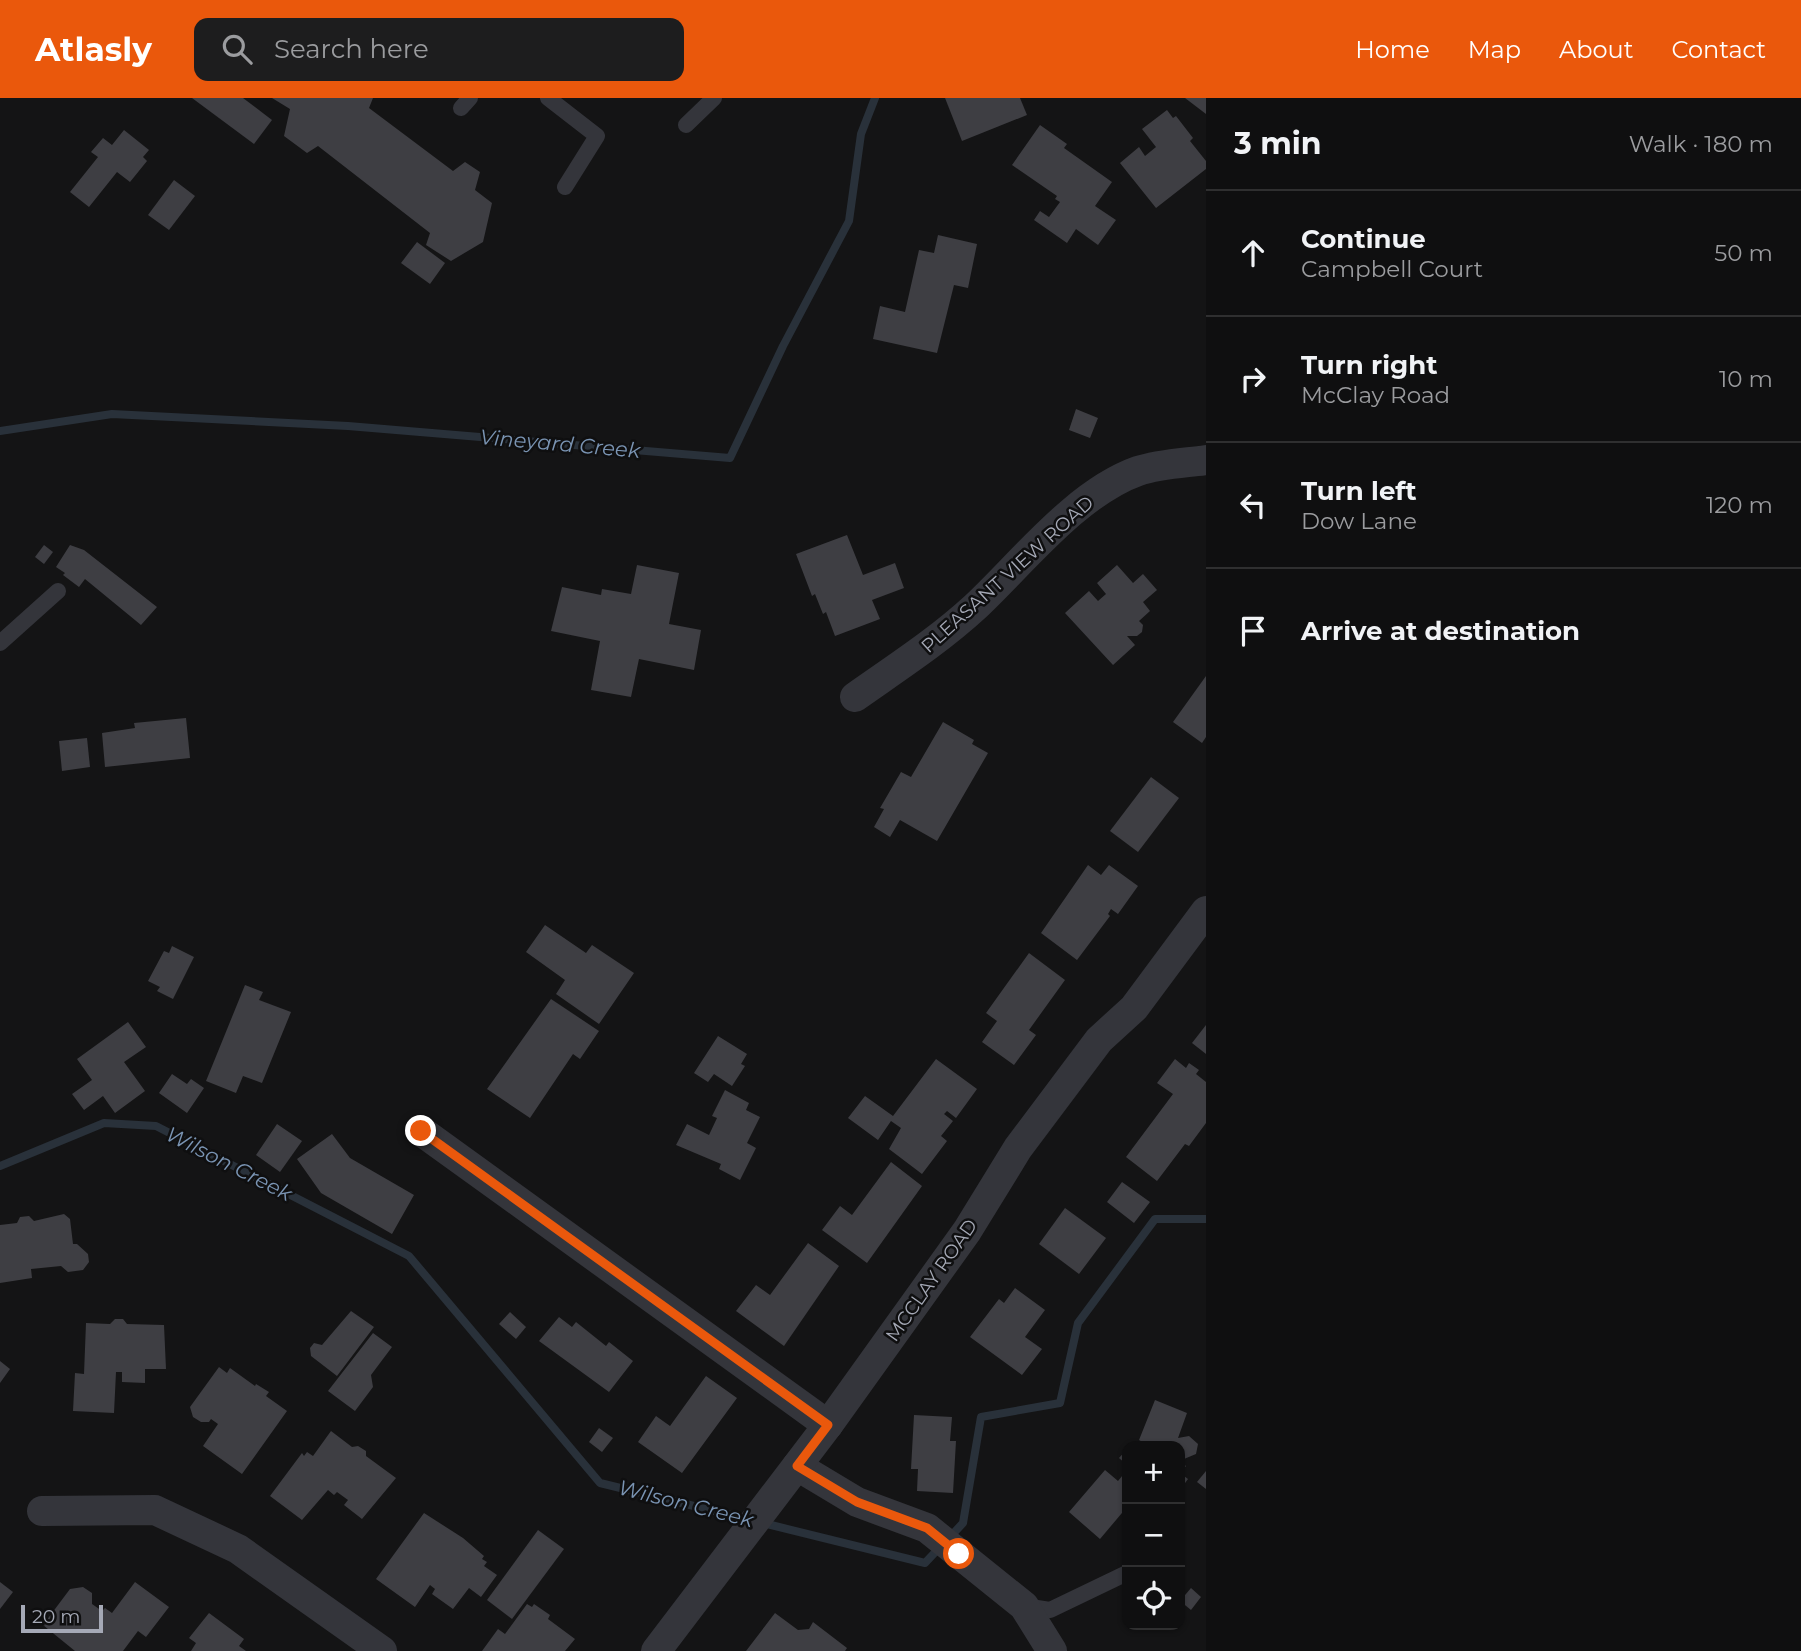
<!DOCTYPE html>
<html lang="en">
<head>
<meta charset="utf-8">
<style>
  :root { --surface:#0f0f10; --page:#1d1d1e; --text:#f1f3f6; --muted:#9b9c9f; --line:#2f2f30; --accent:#ea580c }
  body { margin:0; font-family:Montserrat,sans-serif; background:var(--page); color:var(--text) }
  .controls { position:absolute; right:21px; bottom:21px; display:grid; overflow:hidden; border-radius:14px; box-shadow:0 2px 5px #0004 }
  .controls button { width:63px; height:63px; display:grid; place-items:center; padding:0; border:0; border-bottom:2px solid var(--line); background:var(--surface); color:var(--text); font:35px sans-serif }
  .scale { position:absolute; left:21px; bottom:18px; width:82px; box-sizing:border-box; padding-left:7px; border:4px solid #a5a9b6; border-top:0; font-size:19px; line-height:24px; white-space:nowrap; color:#a5a9b6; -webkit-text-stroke:5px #0f0f10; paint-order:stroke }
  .stop { position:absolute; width:21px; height:21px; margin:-16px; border:5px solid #ea580c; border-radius:50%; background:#fff }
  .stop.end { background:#ea580c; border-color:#fff; box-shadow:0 2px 7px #0008 }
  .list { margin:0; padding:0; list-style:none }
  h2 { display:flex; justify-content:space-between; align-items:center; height:91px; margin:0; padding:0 28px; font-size:30px }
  h2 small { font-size:23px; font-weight:400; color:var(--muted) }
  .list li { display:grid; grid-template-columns:46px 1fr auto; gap:21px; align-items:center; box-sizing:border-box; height:126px; padding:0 28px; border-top:2px solid var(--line) }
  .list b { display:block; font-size:26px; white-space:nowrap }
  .list p { margin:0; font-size:23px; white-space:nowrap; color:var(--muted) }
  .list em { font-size:23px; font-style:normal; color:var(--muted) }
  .icon { flex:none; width:38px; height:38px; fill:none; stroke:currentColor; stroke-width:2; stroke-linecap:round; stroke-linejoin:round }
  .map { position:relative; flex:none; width:1206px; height:1553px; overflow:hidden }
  header { display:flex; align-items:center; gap:42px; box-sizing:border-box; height:98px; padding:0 35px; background:var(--accent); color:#fff }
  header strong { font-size:33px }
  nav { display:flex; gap:38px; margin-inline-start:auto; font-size:24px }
  .search { width:490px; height:63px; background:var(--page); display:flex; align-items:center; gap:18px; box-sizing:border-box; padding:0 24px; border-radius:14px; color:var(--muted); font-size:26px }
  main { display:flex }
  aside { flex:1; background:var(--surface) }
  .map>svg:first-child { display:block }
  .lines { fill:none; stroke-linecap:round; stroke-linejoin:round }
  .stream { stroke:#29313a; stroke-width:8 }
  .building { fill:#3e3e43 }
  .service { stroke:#34353b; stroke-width:16 }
  .minor { stroke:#34353b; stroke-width:30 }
  .route { stroke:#ea580c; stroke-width:9 }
  .labels { text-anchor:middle; stroke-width:5; stroke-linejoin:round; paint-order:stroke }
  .street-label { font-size:19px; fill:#a5a9b6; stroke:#0f0f10 }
  .water-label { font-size:21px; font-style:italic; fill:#7a94b3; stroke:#0f0f10 }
</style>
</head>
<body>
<header>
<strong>Atlasly</strong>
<div class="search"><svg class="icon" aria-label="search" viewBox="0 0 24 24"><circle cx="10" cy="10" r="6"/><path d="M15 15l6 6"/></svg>Search here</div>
<nav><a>Home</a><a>Map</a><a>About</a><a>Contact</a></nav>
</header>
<main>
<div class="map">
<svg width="1206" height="1553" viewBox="0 0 1206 1553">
  <rect width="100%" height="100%" fill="#141415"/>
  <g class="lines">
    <g class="stream">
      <polyline points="0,333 112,316 348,328 730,360 783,248 849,123 861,36 875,0"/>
      <polyline points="0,1068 104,1025 156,1028 409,1158 600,1385 747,1421"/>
      <polyline points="763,1425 925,1465 941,1448"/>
      <polyline points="950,1439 963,1425 981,1319 1060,1305 1078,1225 1155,1121 1206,1121"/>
    </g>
  </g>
  <g class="building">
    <polygon points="192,0 243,0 272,22 254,46"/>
    <polygon points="272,0 373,0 369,10 453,73 465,64 480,74 475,92 492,105 483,144 451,163 426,147 430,135 318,48 307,55 284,38 290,11"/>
    <polygon points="945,0 1020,0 1027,17 962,43"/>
    <polygon points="1185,0 1206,0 1206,16"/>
    <polygon points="1167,12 1173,20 1176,18 1193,40 1190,43 1206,63 1206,71 1156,110 1120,65 1139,49 1145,58 1156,49 1142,31"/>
    <polygon points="1040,27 1067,46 1064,50 1112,84 1095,108 1116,122 1098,147 1076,131 1067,145 1034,122 1040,113 1049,119 1060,104 1055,101 1057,98 1012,67"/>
    <polygon points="124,32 149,52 143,59 147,63 130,84 117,74 89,109 70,94 98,59 91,54 103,40 112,47"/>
    <polygon points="174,82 195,98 169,132 148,117"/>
    <polygon points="938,137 977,146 968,190 954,187 937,255 873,241 880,208 905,214 919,152 934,155"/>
    <polygon points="417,144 445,165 430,186 401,165"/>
    <polygon points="1076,311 1098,320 1090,340 1069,332"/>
    <polygon points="847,437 863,477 895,465 904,490 872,502 880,521 835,538 826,514 823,516 815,496 812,498 796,456"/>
    <polygon points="44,447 53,454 44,466 35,459"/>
    <polygon points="70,447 84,452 157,509 141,527 85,481 79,489 63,477 65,475 56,469"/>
    <polygon points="637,467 679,475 669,526 701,532 694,572 639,561 631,599 591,592 600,543 551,533 562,489 601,497 602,491 631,496"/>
    <polygon points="1117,467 1133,485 1143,476 1157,492 1143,504 1150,513 1139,523 1143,527 1142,534 1137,538 1127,538 1135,547 1113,567 1065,515 1089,493 1098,503 1106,496 1097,485"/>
    <polygon points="1206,578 1206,639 1202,645 1173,624"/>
    <polygon points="186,620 190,660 105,669 102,635 135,630 134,625"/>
    <polygon points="943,624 974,642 972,646 988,655 937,743 900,722 890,739 874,729 884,711 880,710 901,674 911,679"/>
    <polygon points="87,640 90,669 62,673 59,643"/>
    <polygon points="1151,679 1179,700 1138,754 1110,733"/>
    <polygon points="1088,767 1101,777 1109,767 1138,788 1118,816 1111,811 1108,816 1110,818 1077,862 1041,835"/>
    <polygon points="545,827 586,855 592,847 634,875 599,926 556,896 565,882 526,854"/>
    <polygon points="172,848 194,859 173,901 157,893 160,889 148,883 164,853 169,855"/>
    <polygon points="1029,855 1065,882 1029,932 1036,937 1014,967 982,944 997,923 986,915"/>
    <polygon points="245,887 263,894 259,902 291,914 262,985 243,978 236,995 206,983"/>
    <polygon points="551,901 599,933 580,961 573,956 530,1020 487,991"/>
    <polygon points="128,924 146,949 124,964 145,993 115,1015 103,998 84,1012 72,996 92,982 77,961"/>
    <polygon points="1206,927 1206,956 1192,945"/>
    <polygon points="718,938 747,956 741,966 745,968 732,988 714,976 708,984 694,975"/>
    <polygon points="936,961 977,991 956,1020 947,1013 944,1016 953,1023 941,1038 947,1043 922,1076 889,1051 901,1030 891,1023 878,1042 848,1020 865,998 893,1018"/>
    <polygon points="1175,961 1186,970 1189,965 1199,972 1196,976 1206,984 1206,1025 1189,1048 1185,1046 1157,1083 1126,1059 1173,996 1157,985"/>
    <polygon points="172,976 187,986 191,981 204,990 187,1015 159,995"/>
    <polygon points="725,992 749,1005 746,1012 760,1019 747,1045 756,1050 740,1082 719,1071 721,1066 676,1047 687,1026 709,1037 717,1020 712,1018"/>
    <polygon points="277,1026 302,1043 280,1074 256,1057"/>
    <polygon points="332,1036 350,1060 414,1097 392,1136 321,1095 297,1061"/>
    <polygon points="891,1064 922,1088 867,1165 822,1132 840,1108 852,1117"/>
    <polygon points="1122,1084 1150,1104 1134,1125 1107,1104"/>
    <polygon points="1065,1110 1106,1140 1079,1176 1039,1146"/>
    <polygon points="64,1116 70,1121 73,1146 77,1146 88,1156 89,1164 83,1172 68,1174 61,1168 31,1171 32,1180 0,1185 0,1127 17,1125 20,1119 29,1118 34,1123"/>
    <polygon points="808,1145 839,1168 784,1248 736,1213 756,1187 770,1197"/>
    <polygon points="1015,1190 1045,1212 1025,1239 1042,1251 1022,1277 970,1239 999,1201 1004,1205"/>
    <polygon points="351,1213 374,1229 337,1278 311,1258 310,1250 314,1245 322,1247"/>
    <polygon points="510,1214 526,1229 516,1241 499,1226"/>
    <polygon points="559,1219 572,1229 576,1224 606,1248 609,1244 633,1263 609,1294 539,1243"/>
    <polygon points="115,1221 123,1221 127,1226 164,1227 166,1271 145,1271 145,1285 122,1284 122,1274 116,1274 114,1315 73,1313 75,1275 84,1276 86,1225 110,1226"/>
    <polygon points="373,1235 392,1249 371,1277 373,1289 355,1313 328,1293"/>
    <polygon points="0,1263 10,1271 0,1285"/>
    <polygon points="219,1269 227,1275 230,1270 255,1288 256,1286 269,1294 266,1298 287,1313 242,1376 203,1348 218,1326 211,1321 209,1324 201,1324 193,1319 190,1309"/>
    <polygon points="706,1278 737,1300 682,1375 638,1344 656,1318 670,1328"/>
    <polygon points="1155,1302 1187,1315 1178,1340 1189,1338 1198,1346 1196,1356 1184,1361 1182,1365 1186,1368 1180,1375 1188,1381 1180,1392 1180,1348 1149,1348 1139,1342"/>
    <polygon points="914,1317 952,1319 950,1343 956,1343 953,1395 917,1393 918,1371 911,1371"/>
    <polygon points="599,1330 613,1340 602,1354 589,1344"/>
    <polygon points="331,1333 352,1349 358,1348 366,1353 366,1358 396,1380 362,1421 344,1407 348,1402 337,1394 334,1397 328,1392 302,1422 270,1398 302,1355 304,1358 307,1354 313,1358"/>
    <polygon points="1127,1351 1127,1367 1119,1360"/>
    <polygon points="1105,1372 1118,1383 1127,1372 1127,1409 1100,1441 1069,1414"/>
    <polygon points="1206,1373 1206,1391 1197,1384"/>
    <polygon points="424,1415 463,1440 484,1458 482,1461 487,1464 484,1468 497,1477 481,1499 469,1490 453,1511 432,1496 435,1491 430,1487 415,1509 376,1481"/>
    <polygon points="538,1432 564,1451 512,1521 487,1502"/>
    <polygon points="0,1484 13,1494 0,1511"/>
    <polygon points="135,1484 169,1509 146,1539 138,1533 123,1553 75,1553 43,1527 70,1491 83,1489 92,1495 92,1506 102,1513 105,1510 112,1515"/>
    <polygon points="1191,1490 1201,1499 1191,1512 1180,1503"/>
    <polygon points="527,1506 532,1509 534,1506 550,1517 548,1521 575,1541 565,1553 482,1553 498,1531 505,1536"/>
    <polygon points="209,1515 244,1541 239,1548 246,1553 191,1553 196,1545 189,1540"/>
    <polygon points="775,1515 798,1532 809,1531 813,1524 847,1550 845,1553 746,1553"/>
  </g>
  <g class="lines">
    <g class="service">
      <polyline points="548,0 597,38 565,89"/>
      <polyline points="461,10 470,0"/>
      <polyline points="686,27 714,0"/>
      <polyline points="0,545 58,493"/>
      <polyline points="1024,1508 1050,1512 1127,1475"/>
    </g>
    <g class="minor">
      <path d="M855 599C896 570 938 543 975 509 1022 465 1076 395 1138 373 1159 366 1184 365 1206 362"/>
      <polyline points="421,1033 828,1327"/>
      <polyline points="797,1368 857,1404 927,1430 1024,1508 1052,1553"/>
      <polyline points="42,1413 155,1412 238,1451 382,1553"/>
      <polyline points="656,1553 828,1327 967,1133 1018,1050 1099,942 1134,910 1206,813"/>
    </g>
  </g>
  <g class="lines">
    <polyline class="route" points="421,1033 828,1327 797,1368 857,1404 927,1430 959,1456"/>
  </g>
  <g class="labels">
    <g class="street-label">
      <text transform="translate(1007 476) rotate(-42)" y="7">PLEASANT VIEW ROAD</text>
      <text transform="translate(931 1182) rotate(-55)" y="7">MCCLAY ROAD</text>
    </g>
    <g class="water-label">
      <text transform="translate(560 346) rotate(5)" y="7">Vineyard Creek</text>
      <text transform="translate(229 1066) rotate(27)" y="7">Wilson Creek</text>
      <text transform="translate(686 1406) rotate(14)" y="7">Wilson Creek</text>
    </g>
  </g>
</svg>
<div class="controls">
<button>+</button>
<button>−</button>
<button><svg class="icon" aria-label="locate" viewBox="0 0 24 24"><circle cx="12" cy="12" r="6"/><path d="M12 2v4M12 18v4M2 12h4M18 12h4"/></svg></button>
</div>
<div class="scale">20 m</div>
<div class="stop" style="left:959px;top:1456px"></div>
<div class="stop end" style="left:421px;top:1033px"></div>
</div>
<aside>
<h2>3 min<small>Walk · 180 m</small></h2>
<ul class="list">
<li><svg class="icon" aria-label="ahead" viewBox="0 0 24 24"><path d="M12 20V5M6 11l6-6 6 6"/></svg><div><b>Continue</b><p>Campbell Court</p></div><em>50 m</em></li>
<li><svg class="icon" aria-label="right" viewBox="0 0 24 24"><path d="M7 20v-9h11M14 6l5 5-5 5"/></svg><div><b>Turn right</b><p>McClay Road</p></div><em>10 m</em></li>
<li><svg class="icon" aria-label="left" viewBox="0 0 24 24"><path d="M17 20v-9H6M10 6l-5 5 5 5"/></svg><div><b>Turn left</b><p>Dow Lane</p></div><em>120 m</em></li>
<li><svg class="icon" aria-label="arrive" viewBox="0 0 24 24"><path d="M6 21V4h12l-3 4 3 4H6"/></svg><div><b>Arrive at destination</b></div></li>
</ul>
</aside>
</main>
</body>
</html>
